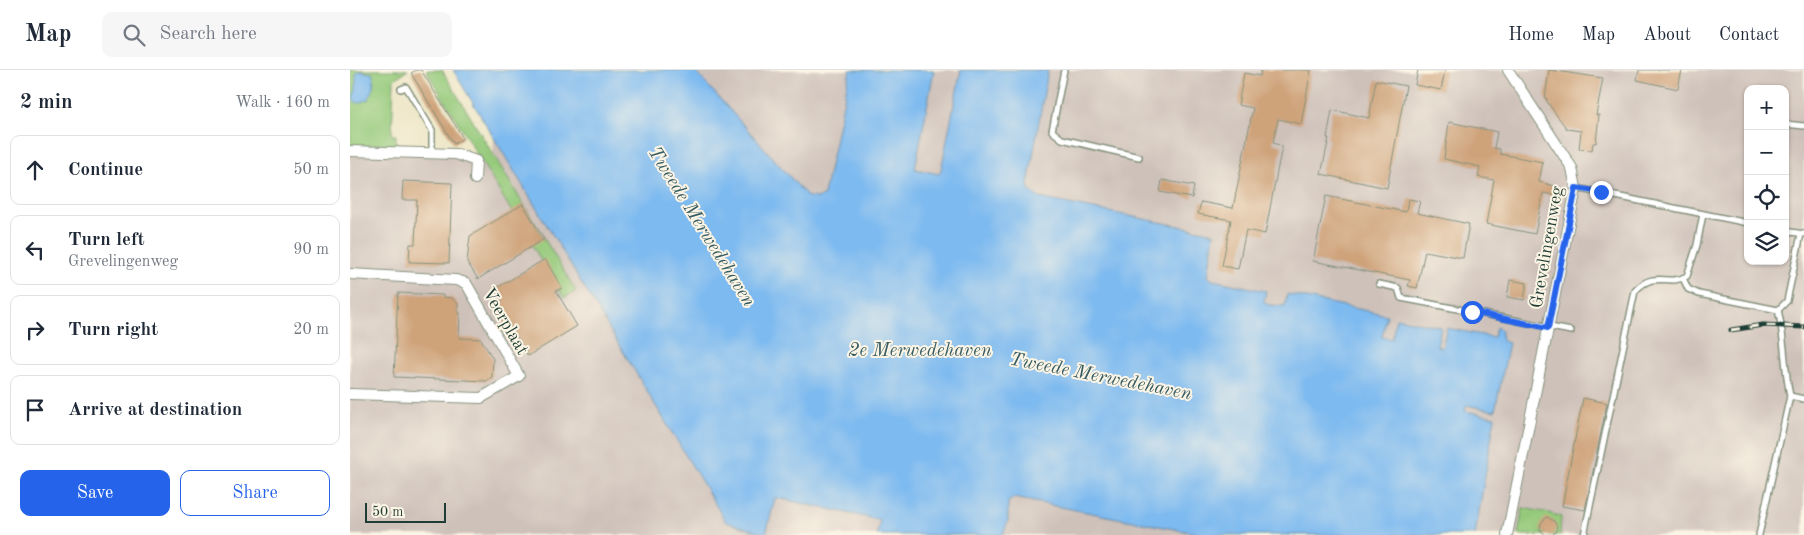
<!DOCTYPE html>
<html lang="en">
<head>
<meta charset="utf-8">
<style>
  :root { --surface:#fff; --page:#f6f6f7; --text:#1f2937; --muted:#747a83; --line:#e0e1e3; --accent:#2563eb }
  body { margin:0; font-family:"Old Standard TT",serif; background:var(--page); color:var(--text) }
  .controls { position:absolute; right:15px; top:15px; display:grid; overflow:hidden; border-radius:10px; box-shadow:0 1px 4px #0004 }
  .controls button { width:45px; height:45px; display:grid; place-items:center; padding:0; border:0; border-bottom:1px solid var(--line); background:var(--surface); color:var(--text); font:25px sans-serif }
  .scale { position:absolute; left:15px; bottom:12px; width:81px; box-sizing:border-box; padding-left:5px; border:2px solid #1f3d34; border-top:0; font-size:14px; line-height:18px; white-space:nowrap; color:#1f3d34; -webkit-text-stroke:4px #fcf5e5; paint-order:stroke }
  .stop { position:absolute; width:15px; height:15px; margin:-11px; border:4px solid #2563eb; border-radius:50%; background:#fff }
  .stop.end { background:#2563eb; border-color:#fff; box-shadow:0 1px 5px #0008 }
  .list { margin:0; padding:0; list-style:none }
  h2 { display:flex; justify-content:space-between; align-items:center; height:65px; margin:0; padding:0 20px; font-size:21px }
  h2 small { font-size:16px; font-weight:400; color:var(--muted) }
  .list li { display:grid; grid-template-columns:32px 1fr auto; gap:15px; align-items:center; box-sizing:border-box; height:70px; margin:0 10px 10px; padding:0 10px; border:1px solid var(--line); border-radius:10px }
  .list b { display:block; font-size:19px; white-space:nowrap }
  .list p { margin:0; font-size:16px; white-space:nowrap; color:var(--muted) }
  .list em { font-size:16px; font-style:normal; color:var(--muted) }
  .actions { display:flex; gap:10px; padding:15px 20px }
  .actions a { flex:1; padding:11px 0; border:1px solid var(--accent); border-radius:10px; text-align:center; font-size:18px; color:var(--accent) }
  .actions .main { background:var(--accent); color:#fff }
  .icon { flex:none; width:28px; height:28px; fill:none; stroke:currentColor; stroke-width:2; stroke-linecap:round; stroke-linejoin:round }
  .map { position:relative; flex:none; width:1454px; height:465px; overflow:hidden }
  header { display:flex; align-items:center; gap:30px; box-sizing:border-box; height:70px; padding:0 25px; background:var(--surface); border-bottom:1px solid var(--line) }
  header strong { font-size:24px }
  nav { display:flex; gap:28px; margin-inline-start:auto; font-size:18px }
  .search { width:350px; height:45px; background:var(--page); display:flex; align-items:center; gap:12px; box-sizing:border-box; padding:0 18px; border-radius:10px; color:var(--muted); font-size:19px }
  main { display:flex }
  aside { flex:1; background:var(--surface) }
  .map>svg:first-child { display:block }
  .industrial { fill:#cec1ba; fill-rule:evenodd }
  .green { fill:#95ca7b; stroke:#5a8458 }
  .water { fill:#7dbaf0; stroke:#4e7c92 }
  .building { fill:#cea37a }
  .lines { fill:none; stroke-linecap:round; stroke-linejoin:round }
  .service-casing { stroke:#86927e; stroke-width:8 }
  .minor-casing { stroke:#86927e; stroke-width:12 }
  .service { stroke:#fff; stroke-width:5 }
  .minor { stroke:#fff; stroke-width:10 }
  .rail-casing { stroke:#1f3d34; stroke-width:5 }
  .rail { stroke:#fcf5e5; stroke-width:3; stroke-dasharray:9; stroke-linecap:butt }
  .route { stroke:#2563eb; stroke-width:6 }
  .labels { text-anchor:middle; stroke-width:4; stroke-linejoin:round; paint-order:stroke }
  .street-label { font-size:18px; fill:#1f3d34; stroke:#fcf5e5 }
  .water-label { font-size:19px; font-style:italic; fill:#365c63; stroke:#fcf5e5 }
</style>
</head>
<body>
<header>
<strong>Map</strong>
<div class="search"><svg class="icon" aria-label="search" viewBox="0 0 24 24"><circle cx="10" cy="10" r="6"/><path d="M15 15l6 6"/></svg>Search here</div>
<nav><a>Home</a><a>Map</a><a>About</a><a>Contact</a></nav>
</header>
<main>
<aside>
<h2>2 min<small>Walk · 160 m</small></h2>
<ul class="list">
<li><svg class="icon" aria-label="ahead" viewBox="0 0 24 24"><path d="M12 20V5M6 11l6-6 6 6"/></svg><div><b>Continue</b></div><em>50 m</em></li>
<li><svg class="icon" aria-label="left" viewBox="0 0 24 24"><path d="M17 20v-9H6M10 6l-5 5 5 5"/></svg><div><b>Turn left</b><p>Grevelingenweg</p></div><em>90 m</em></li>
<li><svg class="icon" aria-label="right" viewBox="0 0 24 24"><path d="M7 20v-9h11M14 6l5 5-5 5"/></svg><div><b>Turn right</b></div><em>20 m</em></li>
<li><svg class="icon" aria-label="arrive" viewBox="0 0 24 24"><path d="M6 21V4h12l-3 4 3 4H6"/></svg><div><b>Arrive at destination</b></div></li>
</ul>
<div class="actions"><a class="main">Save</a><a>Share</a></div>
</aside>
<div class="map">
<svg width="1454" height="465" viewBox="0 0 1454 465">
  <rect width="100%" height="100%" fill="#fcf5e5"/>
  <filter id="ink" filterUnits="userSpaceOnUse"><feTurbulence type="fractalNoise" baseFrequency=".02" numOctaves="2"/><feDisplacementMap in="SourceGraphic" scale="10" xChannelSelector="R" yChannelSelector="G"/><feConvolveMatrix kernelMatrix="1 2 1 2 8 2 1 2 1" color-interpolation-filters="sRGB"/></filter>
  <filter id="wash" filterUnits="userSpaceOnUse"><feTurbulence type="fractalNoise" baseFrequency=".0096" numOctaves="4" result="noise"/><feDisplacementMap in="SourceGraphic" scale="20" xChannelSelector="R" yChannelSelector="G"/><feGaussianBlur stdDeviation="1.12" result="paint"/><feColorMatrix in="noise" values="0 0 0 0 0 0 0 0 0 0 0 0 0 0 0 0 0 1.4 0 .05"/><feComposite in="paint" operator="in"/></filter>
  <g filter="url(#wash)">
    <rect width="100%" height="100%" fill="#eee7c9"/>
    <path class="industrial" d="M148 0H1454V465H0V81L143 85ZM1398 19H1435V191H1398Z"/>
    <g class="green">
      <polygon points="0,0 58,0 44,9 42,65 46,65 46,78 0,75"/>
      <polygon points="76,0 92,0 226,221 214,228"/>
      <polygon points="1173,438 1199,443 1211,447 1210,465 1168,465"/>
    </g>
    <g class="water">
      <polygon points="103,0 344,0 458,127 469,128 474,125 500,0 584,0 565,99 589,104 591,100 611,0 698,0 678,114 679,120 689,128 864,163 858,206 862,210 916,221 914,232 919,235 935,236 937,224 1037,245 1032,267 1042,269 1046,248 1091,257 1087,276 1092,278 1097,258 1142,267 1144,267 1146,257 1152,260 1151,267 1153,271 1159,273 1145,341 1116,335 1115,341 1145,347 1125,465 855,465 664,428 658,432 658,451 653,465 527,465 530,450 427,428 425,428 416,464 376,452"/>
      <path d="M9 1 22 3C26 13 22 19 19 29L8 33 4 31 3 27 6 20V5Z"/>
    </g>
    <g id="blocks">
      <g class="building">
        <polygon points="67,0 71,0 113,68 104,74 61,3"/>
        <polygon points="911,0 961,0 951,54 928,49 923,73 932,76 915,164 896,160 888,199 872,196 881,150 848,144 851,132 883,138 903,38 888,35 894,3 910,6"/>
        <polygon points="1068,0 1095,0 1091,20 1065,15"/>
        <polygon points="1199,0 1253,8 1246,45 1249,45 1246,73 1243,73 1242,80 1229,79 1231,61 1217,59 1197,32 1197,29 1195,29"/>
        <polygon points="1289,0 1332,0 1328,19 1287,10"/>
        <polygon points="1026,10 1056,16 1037,118 971,104 979,68 977,68 982,40 1019,48"/>
        <polygon points="1099,52 1147,62 1144,78 1150,79 1150,84 1193,92 1189,112 1205,116 1203,125 1193,123 1185,164 1136,154 1144,110 1128,107 1130,97 1094,89"/>
        <polygon points="812,110 844,116 842,128 810,122"/>
        <polygon points="53,111 102,113 99,193 59,192 60,174 65,174 67,130 52,130"/>
        <polygon points="976,126 1056,142 1058,129 1070,131 1067,143 1119,154 1113,188 1075,181 1067,218 1058,216 1060,210 963,191"/>
        <polygon points="173,134 194,169 128,209 117,192 120,166"/>
        <polygon points="195,189 212,218 206,221 227,256 178,286 157,251 154,253 144,235 152,230 145,219"/>
        <polygon points="1160,210 1177,213 1174,230 1157,227"/>
        <polygon points="48,223 93,225 93,227 102,228 108,234 108,243 110,243 109,268 131,269 143,289 142,307 136,311 44,307"/>
        <polygon points="1233,328 1257,333 1235,440 1212,436"/>
        <polygon points="1197,447 1204,451 1207,456 1206,461 1202,465 1195,465 1190,459 1191,453"/>
      </g>
    </g>
  </g>
  <g filter="url(#ink)">
    <use href="#blocks" fill-opacity="0" stroke="#86927e" stroke-width="1"/>
    <g class="lines">
      <defs>
        <g id="service">
          <polyline points="714,0 702,61 712,69 789,87"/>
          <polyline points="51,19 56,17 82,60 82,83"/>
          <polyline points="1435,54 1454,56"/>
          <polyline points="1226,118 1398,153"/>
          <polyline points="1435,161 1454,164"/>
          <path d="M1333 208 1338 219 1349 224 1428 240C1435 268 1434 298 1440 326L1409 465"/>
          <polyline points="1029,214 1048,218 1051,228 1221,261"/>
          <polyline points="1428,240 1437,231 1451,164"/>
          <polyline points="1440,326 1454,329"/>
          <path d="M1234 465 1285 221C1305 199 1318 217 1337 206L1347 175 1353 144"/>
        </g>
        <g id="minor">
          <polyline points="0,81 106,84 126,91 125,109"/>
          <polyline points="0,204 106,210 116,213 169,306 131,328 0,324"/>
          <polyline points="1157,465 1226,118 1222,98 1158,0"/>
        </g>
      </defs>
      <use href="#service" class="service-casing"/>
      <use href="#minor" class="minor-casing"/>
      <use href="#service" class="service"/>
      <use href="#minor" class="minor"/>
      <defs>
        <polyline id="rail" points="1381,260 1413,255 1454,257"/>
      </defs>
      <use href="#rail" class="rail-casing"/>
      <use href="#rail" class="rail"/>
    </g>
  </g>
  <g class="lines" filter="url(#ink)">
    <polyline class="route" points="1122,242 1198,258 1226,118 1251,122"/>
  </g>
  <g class="labels">
    <g class="street-label">
      <text transform="translate(1196 177) rotate(-80)" y="6">Grevelingenweg</text>
      <text transform="translate(156 251) rotate(60)" y="6">Veerplaat</text>
    </g>
    <g class="water-label">
      <text transform="translate(353 156) rotate(58)" y="7">Tweede Merwedehaven</text>
      <text x="570" y="286">2e Merwedehaven</text>
      <text transform="translate(751 305) rotate(11)" y="7">Tweede Merwedehaven</text>
    </g>
  </g>
</svg>
<div class="controls">
<button>+</button>
<button>−</button>
<button><svg class="icon" aria-label="locate" viewBox="0 0 24 24"><circle cx="12" cy="12" r="6"/><path d="M12 2v4M12 18v4M2 12h4M18 12h4"/></svg></button>
<button><svg class="icon" aria-label="layers" viewBox="0 0 24 24"><path d="M12 4l9 5-9 5-9-5zM3 14l9 5 9-5"/></svg></button>
</div>
<div class="scale">50 m</div>
<div class="stop" style="left:1122px;top:242px"></div>
<div class="stop end" style="left:1251px;top:122px"></div>
</div>
</main>
</body>
</html>
